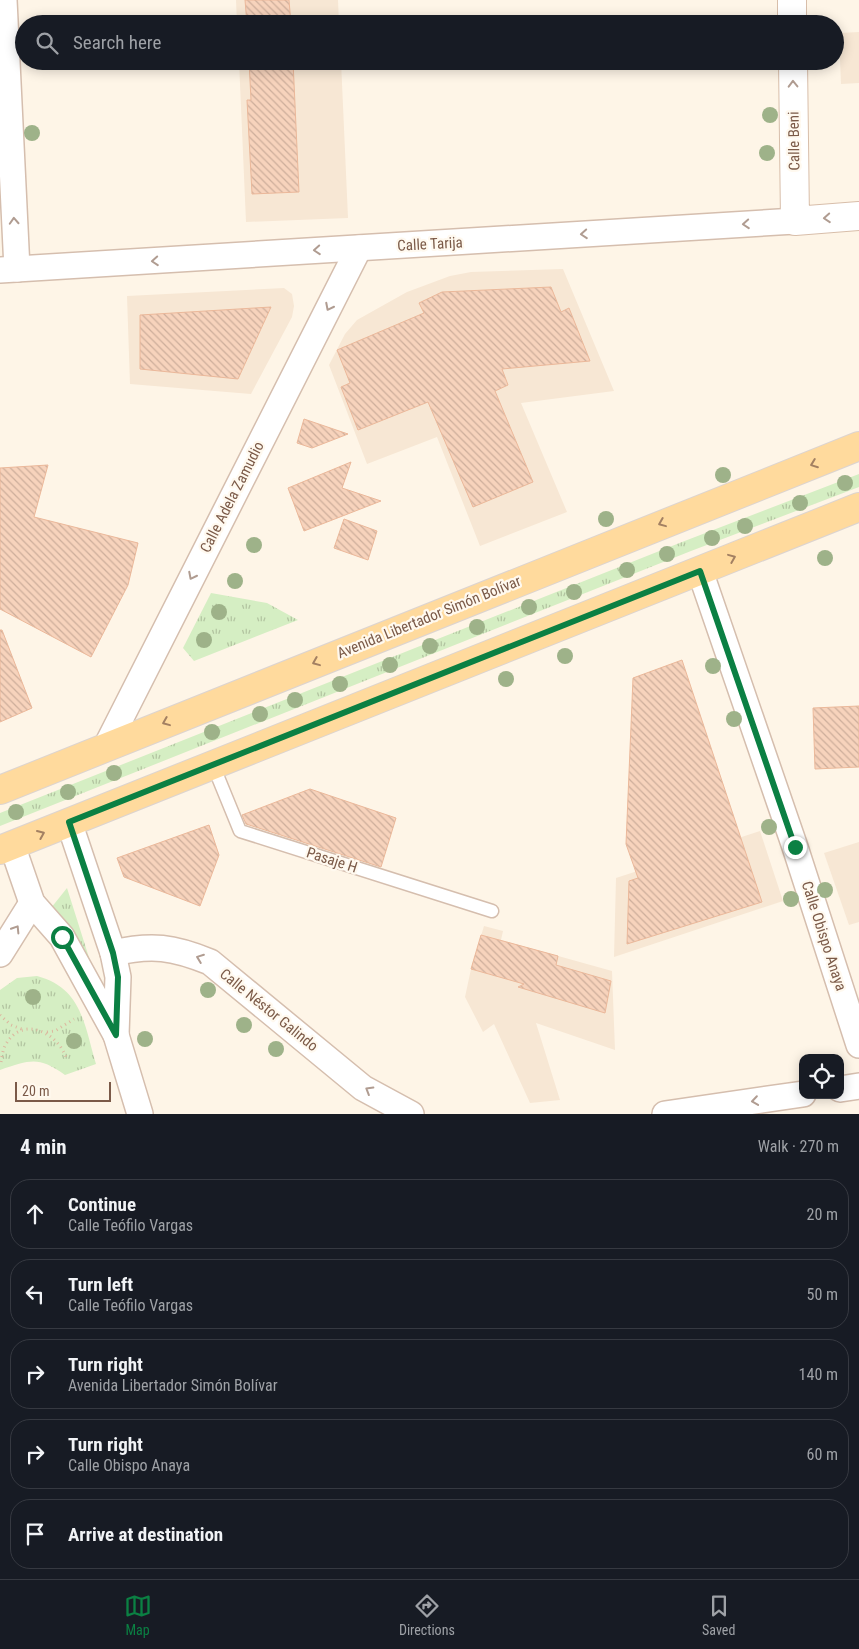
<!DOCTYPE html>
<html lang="en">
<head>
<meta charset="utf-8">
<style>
  :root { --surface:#171b24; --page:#20242c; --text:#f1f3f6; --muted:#9ea1a6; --line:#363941; --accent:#0b8043 }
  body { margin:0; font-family:"Roboto Condensed",sans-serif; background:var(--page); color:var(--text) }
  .controls { position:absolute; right:15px; bottom:15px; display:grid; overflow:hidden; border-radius:10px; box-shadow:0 2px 12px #0003 }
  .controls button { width:45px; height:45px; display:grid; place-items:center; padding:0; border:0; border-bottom:1px solid var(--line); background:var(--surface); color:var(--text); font:25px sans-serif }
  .scale { position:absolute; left:15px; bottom:12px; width:96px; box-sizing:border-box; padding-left:5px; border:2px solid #7b5a48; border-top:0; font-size:14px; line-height:18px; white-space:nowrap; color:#7b5a48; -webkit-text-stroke:4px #fff9ef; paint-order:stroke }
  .stop { position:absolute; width:15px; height:15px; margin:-11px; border:4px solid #0b8043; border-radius:50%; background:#fff }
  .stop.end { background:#0b8043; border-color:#fff; box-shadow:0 1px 5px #0008 }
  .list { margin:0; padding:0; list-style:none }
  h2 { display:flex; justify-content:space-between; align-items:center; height:65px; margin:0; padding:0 20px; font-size:21px }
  h2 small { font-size:16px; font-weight:400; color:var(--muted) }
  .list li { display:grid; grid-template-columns:32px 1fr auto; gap:15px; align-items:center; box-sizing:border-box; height:70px; margin:0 10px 10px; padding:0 10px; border:1px solid var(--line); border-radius:20px }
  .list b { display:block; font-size:19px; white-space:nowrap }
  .list p { margin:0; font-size:16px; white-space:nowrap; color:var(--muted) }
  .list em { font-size:16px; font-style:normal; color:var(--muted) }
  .icon { flex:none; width:28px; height:28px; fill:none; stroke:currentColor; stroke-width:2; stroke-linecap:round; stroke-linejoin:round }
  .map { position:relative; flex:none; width:859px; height:1114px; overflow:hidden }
  .search { position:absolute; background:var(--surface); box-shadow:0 2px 12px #0003; left:15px; right:15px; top:15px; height:55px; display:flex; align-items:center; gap:12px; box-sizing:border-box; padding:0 18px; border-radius:28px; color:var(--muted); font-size:19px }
  .sheet { height:465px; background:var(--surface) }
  nav { display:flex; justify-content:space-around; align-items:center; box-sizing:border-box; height:70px; border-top:1px solid var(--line); background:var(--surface); font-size:14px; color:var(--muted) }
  nav a { display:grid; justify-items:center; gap:2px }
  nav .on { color:var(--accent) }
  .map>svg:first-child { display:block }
  .residential { fill:#f7e7d4 }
  .grass { fill:url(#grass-tufts) }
  .building { fill:url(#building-back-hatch); stroke:#ebb89a }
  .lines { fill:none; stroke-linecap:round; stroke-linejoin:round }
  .service-casing { stroke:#d5beae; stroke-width:15 }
  .minor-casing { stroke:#d5beae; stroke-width:28 }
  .secondary-casing { stroke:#d8beaa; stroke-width:30 }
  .primary-casing { stroke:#ddd4cf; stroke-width:30 }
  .path { stroke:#dcb69e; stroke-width:3; stroke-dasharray:1 4; stroke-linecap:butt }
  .service { stroke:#fff; stroke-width:12 }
  .minor { stroke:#fff; stroke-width:25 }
  .secondary { stroke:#fff; stroke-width:28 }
  .primary { stroke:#ffda9d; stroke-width:28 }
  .tree { fill:#9eb289 }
  .oneway { stroke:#b09c91 }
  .oneway2 { stroke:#a38062 }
  .route { stroke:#0b8043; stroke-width:6 }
  .labels { text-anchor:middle; stroke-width:4.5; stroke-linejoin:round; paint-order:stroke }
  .street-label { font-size:15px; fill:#7b5a48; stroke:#fff9ef }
</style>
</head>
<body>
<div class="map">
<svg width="859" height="1114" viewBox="0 0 859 1114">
  <defs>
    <pattern id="grass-tufts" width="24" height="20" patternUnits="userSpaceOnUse" patternTransform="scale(1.25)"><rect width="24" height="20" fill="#d5eec3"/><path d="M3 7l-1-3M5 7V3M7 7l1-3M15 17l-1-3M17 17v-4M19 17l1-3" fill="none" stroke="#b2c4a0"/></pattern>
    <pattern id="building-back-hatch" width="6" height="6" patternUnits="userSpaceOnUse" patternTransform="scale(1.25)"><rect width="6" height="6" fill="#f7d3bc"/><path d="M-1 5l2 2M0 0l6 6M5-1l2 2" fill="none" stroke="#cdae9b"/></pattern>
  </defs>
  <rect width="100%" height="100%" fill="#fef5e7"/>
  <g class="residential">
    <polygon points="236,0 338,0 339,24 237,24"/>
    <polygon points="859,32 859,83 841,84 839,33"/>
    <polygon points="239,61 341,61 348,218 246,222"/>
    <polygon points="563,269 614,391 521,403 567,512 480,546 437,437 367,464 329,365 345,334 357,320 407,292 450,276 471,272"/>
    <polygon points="284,288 292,294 294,306 292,317 251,394 130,384 127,296"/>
    <polygon points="760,831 783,901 614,957 616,878"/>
    <polygon points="859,842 859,922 849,925 824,853"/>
    <polygon points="484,926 503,931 501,940 612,971 615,1050 536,1023 560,1100 530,1103 494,1024 483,1032 465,997 471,969"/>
  </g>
  <g class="grass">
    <polygon points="859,474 859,487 691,551 0,826 0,813 682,542"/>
    <polygon points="211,593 267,603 298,620 194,661 183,648"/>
    <polygon points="67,888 98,986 73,929 51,908"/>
    <path d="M37 976C82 988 84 1024 96 1064L65 1075C38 1056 31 1060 0 1070V990L17 978Z"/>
  </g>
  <g class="building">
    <polygon points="245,0 289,0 291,24 247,24"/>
    <polygon points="249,61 293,61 299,192 252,194 247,100 251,100"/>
    <polygon points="551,287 561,312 569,308 590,361 502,369 508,385 495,391 533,482 473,507 428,402 358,430 341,387 350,383 337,350 424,313 419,303 442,292"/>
    <polygon points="271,307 238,379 140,369 140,315"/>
    <polygon points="304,419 348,434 312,448 297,443"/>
    <polygon points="351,462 342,488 381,501 304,531 288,488"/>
    <polygon points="48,465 34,517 138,543 128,585 91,657 0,609 0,468"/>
    <polygon points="344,519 377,531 368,560 334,548"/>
    <polygon points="0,630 2,630 32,708 0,722"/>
    <polygon points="682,660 762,902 627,944 629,881 638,878 626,844 633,678"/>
    <polygon points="859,706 859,767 815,769 813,708"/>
    <polygon points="310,789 396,818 381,867 246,824 242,815"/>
    <polygon points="209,825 219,855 200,906 124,877 117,858"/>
    <polygon points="481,935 558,956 556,965 611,981 605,1013 518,987 524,984 471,969"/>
  </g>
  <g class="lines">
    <defs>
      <polyline id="service" points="213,765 240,831 492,911"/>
      <g id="minor">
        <polyline points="4,0 17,269"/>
        <polyline points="0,270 795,221"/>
        <polyline points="700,571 795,847 859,1045"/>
        <polyline points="106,747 359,248"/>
        <polyline points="69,822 113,953 118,977 116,1035"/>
        <polyline points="12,845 32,903 62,937 116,1035 140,1114"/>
        <path d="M113 953C152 944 173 947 210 962L363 1088 411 1114"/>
        <polyline points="0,954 32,903"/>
        <polyline points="840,1089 859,1086"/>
        <polyline points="665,1114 803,1094"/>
      </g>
      <g id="secondary">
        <polyline points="792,0 792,24"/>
        <polyline points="793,61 795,221 859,216"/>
      </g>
      <g id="primary">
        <polyline points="0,790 859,446"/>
        <polyline points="0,850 859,507"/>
      </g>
    </defs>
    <use href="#service" class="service-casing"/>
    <use href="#minor" class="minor-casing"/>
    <use href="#secondary" class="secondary-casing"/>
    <use href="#primary" class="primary-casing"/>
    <g class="path">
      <polyline points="0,1015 11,1025 24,1030"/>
      <polyline points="47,1032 55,1031 74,1019"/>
      <path d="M1 1062C2 1056 3 1049 6 1044 23 1015 57 1033 66 1057"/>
    </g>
    <use href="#service" class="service"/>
    <use href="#minor" class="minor"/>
    <use href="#secondary" class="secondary"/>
    <use href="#primary" class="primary"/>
  </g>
  <g class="tree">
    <circle cx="770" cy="115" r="8"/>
    <circle cx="32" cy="133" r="8"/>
    <circle cx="767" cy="153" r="8"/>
    <circle cx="723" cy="475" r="8"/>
    <circle cx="845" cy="483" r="8"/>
    <circle cx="800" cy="503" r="8"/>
    <circle cx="606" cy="519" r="8"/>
    <circle cx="745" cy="526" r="8"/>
    <circle cx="712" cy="538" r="8"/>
    <circle cx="254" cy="545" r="8"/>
    <circle cx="667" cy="554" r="8"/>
    <circle cx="825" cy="558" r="8"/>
    <circle cx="627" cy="570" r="8"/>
    <circle cx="235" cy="581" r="8"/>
    <circle cx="574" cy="592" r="8"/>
    <circle cx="529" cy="607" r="8"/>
    <circle cx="219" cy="612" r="8"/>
    <circle cx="477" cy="627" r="8"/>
    <circle cx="204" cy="640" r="8"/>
    <circle cx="430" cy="646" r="8"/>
    <circle cx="565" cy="656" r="8"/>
    <circle cx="390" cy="665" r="8"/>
    <circle cx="713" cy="666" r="8"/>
    <circle cx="506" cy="679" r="8"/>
    <circle cx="340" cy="684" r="8"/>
    <circle cx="295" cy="700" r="8"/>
    <circle cx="260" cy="714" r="8"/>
    <circle cx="734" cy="719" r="8"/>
    <circle cx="212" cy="732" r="8"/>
    <circle cx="114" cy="773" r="8"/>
    <circle cx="68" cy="792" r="8"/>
    <circle cx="16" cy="812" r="8"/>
    <circle cx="769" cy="827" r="8"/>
    <circle cx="825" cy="890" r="8"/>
    <circle cx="791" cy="899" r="8"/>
    <circle cx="208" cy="990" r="8"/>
    <circle cx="33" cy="997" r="8"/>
    <circle cx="244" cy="1025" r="8"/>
    <circle cx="145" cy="1039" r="8"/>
    <circle cx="74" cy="1041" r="8"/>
    <circle cx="276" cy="1049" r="8"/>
  </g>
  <defs><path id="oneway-chevron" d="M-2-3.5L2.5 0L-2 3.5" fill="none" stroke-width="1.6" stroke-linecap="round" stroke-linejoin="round" transform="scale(1.25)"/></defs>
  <g class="oneway">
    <use href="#oneway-chevron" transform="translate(793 84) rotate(-91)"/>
    <use href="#oneway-chevron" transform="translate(827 218) rotate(176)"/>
    <use href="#oneway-chevron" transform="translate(14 221) rotate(-93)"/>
    <use href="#oneway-chevron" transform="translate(746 224) rotate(176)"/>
    <use href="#oneway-chevron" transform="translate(584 234) rotate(176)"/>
    <use href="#oneway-chevron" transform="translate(317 250) rotate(176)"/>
    <use href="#oneway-chevron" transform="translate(155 261) rotate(176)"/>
    <use href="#oneway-chevron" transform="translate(329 307) rotate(117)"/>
    <use href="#oneway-chevron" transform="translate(192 576) rotate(117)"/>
    <use href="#oneway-chevron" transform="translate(16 929) rotate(-58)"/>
    <use href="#oneway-chevron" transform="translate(200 958) rotate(-159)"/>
    <use href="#oneway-chevron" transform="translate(369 1090) rotate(-149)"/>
    <use href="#oneway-chevron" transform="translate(755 1101) rotate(172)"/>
  </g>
  <g class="oneway2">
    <use href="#oneway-chevron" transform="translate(814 464) rotate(159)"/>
    <use href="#oneway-chevron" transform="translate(662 523) rotate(158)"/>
    <use href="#oneway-chevron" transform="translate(732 558) rotate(-22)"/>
    <use href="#oneway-chevron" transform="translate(316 662) rotate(158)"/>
    <use href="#oneway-chevron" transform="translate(166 722) rotate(158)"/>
    <use href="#oneway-chevron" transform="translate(41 834) rotate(-23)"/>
  </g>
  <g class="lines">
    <polyline class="route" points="62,937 116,1035 118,977 113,953 69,822 700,571 795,847"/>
  </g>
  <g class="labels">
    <g class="street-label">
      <text transform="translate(794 141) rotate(-91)" y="5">Calle Beni</text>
      <text transform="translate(430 244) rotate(-3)" y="5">Calle Tarija</text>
      <text transform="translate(232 497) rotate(-63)" y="5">Calle Adela Zamudio</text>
      <text transform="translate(429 617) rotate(-22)" y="5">Avenida Libertador Simón Bolívar</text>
      <text transform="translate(332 860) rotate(18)" y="5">Pasaje H</text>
      <text transform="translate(824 936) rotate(72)" y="5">Calle Obispo Anaya</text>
      <text transform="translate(269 1010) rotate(39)" y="5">Calle Néstor Galindo</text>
    </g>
  </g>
</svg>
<div class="controls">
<button><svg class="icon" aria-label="locate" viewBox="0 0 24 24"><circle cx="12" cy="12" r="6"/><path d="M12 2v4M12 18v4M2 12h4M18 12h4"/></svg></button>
</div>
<div class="scale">20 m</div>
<div class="stop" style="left:62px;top:937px"></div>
<div class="stop end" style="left:795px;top:847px"></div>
<div class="search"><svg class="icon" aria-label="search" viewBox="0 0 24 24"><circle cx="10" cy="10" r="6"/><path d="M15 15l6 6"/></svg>Search here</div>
</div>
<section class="sheet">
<h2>4 min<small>Walk · 270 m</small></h2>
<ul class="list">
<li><svg class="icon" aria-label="ahead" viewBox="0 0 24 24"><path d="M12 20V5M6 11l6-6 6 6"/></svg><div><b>Continue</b><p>Calle Teófilo Vargas</p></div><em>20 m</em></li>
<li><svg class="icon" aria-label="left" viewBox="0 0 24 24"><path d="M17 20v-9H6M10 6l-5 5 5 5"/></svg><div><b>Turn left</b><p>Calle Teófilo Vargas</p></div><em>50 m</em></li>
<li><svg class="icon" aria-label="right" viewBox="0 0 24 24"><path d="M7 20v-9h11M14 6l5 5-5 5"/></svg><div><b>Turn right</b><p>Avenida Libertador Simón Bolívar</p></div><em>140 m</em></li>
<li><svg class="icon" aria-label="right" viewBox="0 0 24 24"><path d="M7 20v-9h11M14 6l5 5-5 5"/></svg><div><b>Turn right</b><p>Calle Obispo Anaya</p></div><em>60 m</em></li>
<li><svg class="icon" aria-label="arrive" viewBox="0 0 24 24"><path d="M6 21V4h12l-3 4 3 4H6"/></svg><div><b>Arrive at destination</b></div></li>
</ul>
</section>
<nav>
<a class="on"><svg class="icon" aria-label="map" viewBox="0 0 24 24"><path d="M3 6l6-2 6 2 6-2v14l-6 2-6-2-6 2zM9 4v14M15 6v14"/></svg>Map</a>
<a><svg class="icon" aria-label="directions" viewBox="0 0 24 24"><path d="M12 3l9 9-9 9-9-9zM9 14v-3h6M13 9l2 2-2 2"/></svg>Directions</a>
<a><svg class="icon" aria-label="saved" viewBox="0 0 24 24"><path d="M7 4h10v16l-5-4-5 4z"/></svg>Saved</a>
</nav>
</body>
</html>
